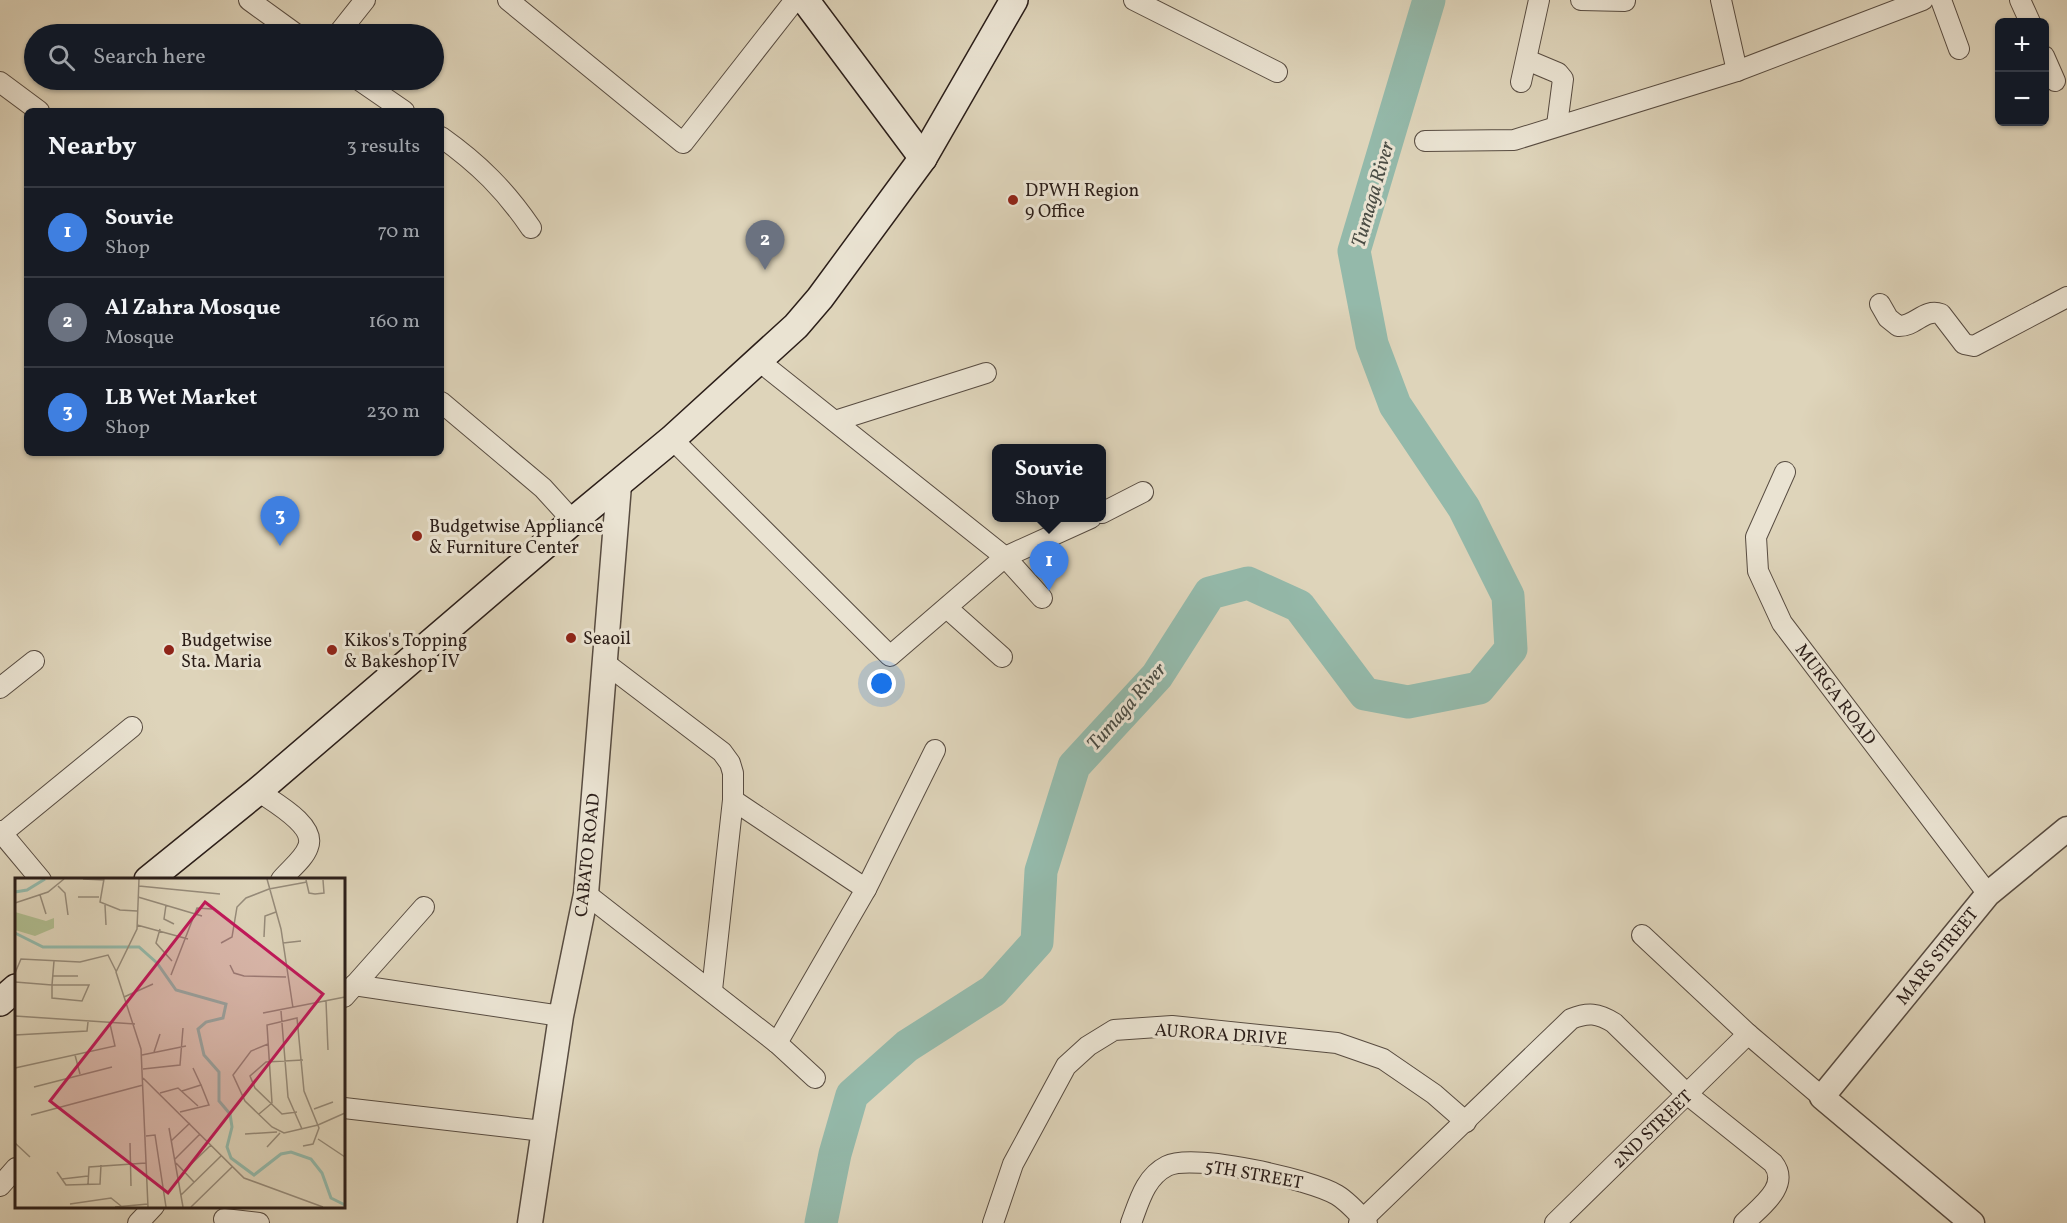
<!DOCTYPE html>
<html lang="en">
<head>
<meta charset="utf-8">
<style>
  :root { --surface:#171b24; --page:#20242c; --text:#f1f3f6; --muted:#9ea1a6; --line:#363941; --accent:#c59692 }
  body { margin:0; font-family:Vollkorn,serif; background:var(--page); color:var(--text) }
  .controls { position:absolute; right:18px; top:18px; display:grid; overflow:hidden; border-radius:9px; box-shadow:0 2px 4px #0004 }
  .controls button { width:54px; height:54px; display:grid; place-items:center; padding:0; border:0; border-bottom:2px solid var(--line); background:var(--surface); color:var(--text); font:30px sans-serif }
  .you { position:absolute; left:882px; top:684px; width:21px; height:21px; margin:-15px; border:4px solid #fff; border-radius:50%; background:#1a73e8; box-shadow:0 0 0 9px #1a73e833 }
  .badge { display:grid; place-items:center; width:39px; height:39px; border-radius:50%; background:var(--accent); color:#fff; font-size:20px; font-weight:700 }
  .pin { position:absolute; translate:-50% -50px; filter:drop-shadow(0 2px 3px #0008) }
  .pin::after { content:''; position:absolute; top:32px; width:21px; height:18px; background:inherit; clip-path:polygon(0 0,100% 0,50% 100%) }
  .popup { position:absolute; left:992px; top:444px; width:114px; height:78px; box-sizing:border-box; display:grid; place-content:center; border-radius:9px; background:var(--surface); filter:drop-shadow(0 2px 4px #0005); font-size:20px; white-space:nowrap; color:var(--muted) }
  .popup b { font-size:22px; color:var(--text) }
  .popup::after { content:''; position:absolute; left:50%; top:100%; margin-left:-12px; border:12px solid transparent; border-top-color:var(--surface) }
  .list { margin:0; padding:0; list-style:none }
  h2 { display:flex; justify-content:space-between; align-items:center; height:78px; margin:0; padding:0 24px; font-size:26px }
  h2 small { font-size:20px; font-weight:400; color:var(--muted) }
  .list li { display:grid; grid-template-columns:39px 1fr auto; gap:18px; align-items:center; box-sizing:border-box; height:90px; padding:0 24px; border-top:2px solid var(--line) }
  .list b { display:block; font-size:22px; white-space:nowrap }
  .list p { margin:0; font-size:20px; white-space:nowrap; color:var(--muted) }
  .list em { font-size:20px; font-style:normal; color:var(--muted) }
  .icon { flex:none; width:33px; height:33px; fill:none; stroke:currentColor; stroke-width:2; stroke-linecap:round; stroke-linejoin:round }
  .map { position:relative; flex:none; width:2067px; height:1223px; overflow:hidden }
  .search { position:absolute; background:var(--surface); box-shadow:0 2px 4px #0004; left:24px; top:24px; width:420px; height:66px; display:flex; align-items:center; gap:15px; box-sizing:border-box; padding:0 21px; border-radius:33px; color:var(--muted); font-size:22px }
  .panel { position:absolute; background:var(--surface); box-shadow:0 2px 4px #0004; left:24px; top:108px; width:420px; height:348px; border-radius:9px }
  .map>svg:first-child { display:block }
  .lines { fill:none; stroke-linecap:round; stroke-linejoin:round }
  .river { stroke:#94b9aa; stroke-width:33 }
  .minor-casing { stroke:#584c41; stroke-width:22 }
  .tertiary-casing { stroke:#584c41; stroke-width:27 }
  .secondary-casing { stroke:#2b1e19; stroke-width:30 }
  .minor { stroke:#eae3d2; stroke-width:20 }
  .tertiary { stroke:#eae3d2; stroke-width:24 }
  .secondary { stroke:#eae3d2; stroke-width:27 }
  .poi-dot { fill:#8f2418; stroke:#eae3d2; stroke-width:2 }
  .labels { text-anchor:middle; stroke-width:6; stroke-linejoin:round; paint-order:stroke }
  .poi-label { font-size:18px; fill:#2b1e19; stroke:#eae3d2; text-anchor:start }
  .street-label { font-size:18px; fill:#2b1e19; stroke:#eae3d2 }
  .water-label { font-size:20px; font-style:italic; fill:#4a4c44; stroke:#eae3d2 }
  .inset-river { fill:none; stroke:#94b9aa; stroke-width:3 }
  .inset-road { fill:none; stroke:#968b7a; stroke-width:1.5 }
  .view { fill:#c2185b; fill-opacity:0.15; stroke:#c2185b; stroke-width:3 }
  .inset-edge { fill:none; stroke:#2b1e19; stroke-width:3 }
</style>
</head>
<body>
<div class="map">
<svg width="2067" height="1223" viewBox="0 0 2067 1223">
  <rect width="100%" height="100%" fill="#ded4ba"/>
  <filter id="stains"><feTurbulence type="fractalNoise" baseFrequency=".00333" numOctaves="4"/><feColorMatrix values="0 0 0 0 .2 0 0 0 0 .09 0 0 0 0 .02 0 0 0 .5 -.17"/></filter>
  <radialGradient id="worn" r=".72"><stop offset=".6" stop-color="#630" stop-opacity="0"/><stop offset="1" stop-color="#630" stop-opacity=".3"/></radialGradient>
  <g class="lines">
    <polyline class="river" points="821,1223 835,1154 852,1095 907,1046 993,991 1037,942 1041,871 1074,766 1157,676 1210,593 1248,583 1299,606 1365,694 1408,702 1479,688 1511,649 1508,596 1464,508 1395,405 1372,344 1354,251 1429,0"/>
    <defs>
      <g id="minor">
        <polyline points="249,0 296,34"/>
        <polyline points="508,0 683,143 795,0"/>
        <polyline points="1134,0 1277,72"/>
        <polyline points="1581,0 1625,1"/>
        <polyline points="1721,0 1737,71"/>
        <polyline points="1941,0 1959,49"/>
        <polyline points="2020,0 2030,22"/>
        <polyline points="338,34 365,0"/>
        <polyline points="2044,56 2055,81"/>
        <polyline points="1527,60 1558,73 1563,79 1557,125"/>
        <polyline points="359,80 404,111"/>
        <polyline points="0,82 39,111"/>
        <polyline points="1521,82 1539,0"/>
        <path d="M441 137C479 164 505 190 531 228"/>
        <polyline points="1425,141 1514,140 1737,71 1923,0"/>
        <path d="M1880 304 1888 318 1898 326C1915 327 1924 308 1941 314L1964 344 1974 346 2067 297"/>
        <polyline points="759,361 1005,557 1042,598"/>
        <polyline points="441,402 543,488 573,521"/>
        <polyline points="835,421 986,373"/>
        <polyline points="672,439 890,656 1005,557 1091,518"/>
        <polyline points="1785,472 1756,537 1758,571 1782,623 1988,894"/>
        <polyline points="1102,513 1143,492"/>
        <polyline points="947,608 1002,657"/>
        <polyline points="605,663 722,752 730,763 733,773 733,800 712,990"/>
        <polyline points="0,688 34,661"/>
        <path d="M258 791C273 802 317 825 308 847 304 859 289 870 281 880"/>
        <polyline points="0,831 41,880"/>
        <polyline points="0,835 132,727"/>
        <polyline points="866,889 935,750"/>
        <polyline points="586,894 777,1043 866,889 733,800"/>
        <polyline points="1642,935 1748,1034 1822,1097"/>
        <polyline points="354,985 561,1016"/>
        <polyline points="344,997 424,907"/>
        <polyline points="777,1043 815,1078"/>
        <polyline points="344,1108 543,1131"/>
        <polyline points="0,1186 16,1168"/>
        <polyline points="224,1219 259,1223"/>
        <polyline points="138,1223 154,1206"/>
        <polyline points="993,1223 1013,1164 1066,1066 1088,1046 1114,1030 1172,1026 1337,1043 1383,1059 1434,1094 1466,1122"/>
        <path d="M1131 1223C1139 1202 1145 1177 1167 1166 1193 1153 1310 1179 1337 1195 1347 1201 1359 1214 1367 1223"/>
        <path d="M1359 1223 1571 1019C1588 1012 1598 1013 1614 1023L1688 1095 1773 1163C1791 1186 1760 1207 1744 1223"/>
        <polyline points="1555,1223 1748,1034"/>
      </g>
      <g id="tertiary">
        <polyline points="530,1223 561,1016 586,894 619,485"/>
        <polyline points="1972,1223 1822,1097 1988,894 2067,829"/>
      </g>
      <g id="secondary">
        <polyline points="805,0 923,158"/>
        <polyline points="148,880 258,791 573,521 672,439 796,326 820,298 923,158 1014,0"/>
        <polyline points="0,1002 16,988"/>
      </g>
    </defs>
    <use href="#minor" class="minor-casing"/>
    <use href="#tertiary" class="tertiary-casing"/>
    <use href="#secondary" class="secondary-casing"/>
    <use href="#minor" class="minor"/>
    <use href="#tertiary" class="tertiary"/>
    <use href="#secondary" class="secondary"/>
  </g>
  <g class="poi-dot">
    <circle cx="1013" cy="200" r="6"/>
    <circle cx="417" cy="536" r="6"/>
    <circle cx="571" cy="638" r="6"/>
    <circle cx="169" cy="650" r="6"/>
    <circle cx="332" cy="650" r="6"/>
  </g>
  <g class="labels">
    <g class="poi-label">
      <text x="1025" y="196">DPWH Region<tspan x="1025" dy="21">9 Office</tspan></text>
      <text x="429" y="532">Budgetwise Appliance<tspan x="429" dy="21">&amp; Furniture Center</tspan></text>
      <text x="583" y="644">Seaoil</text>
      <text x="181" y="646">Budgetwise<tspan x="181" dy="21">Sta. Maria</tspan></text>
      <text x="344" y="646">Kikos's Topping<tspan x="344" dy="21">&amp; Bakeshop IV</tspan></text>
    </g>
    <g class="street-label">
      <text transform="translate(1836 694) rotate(53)" y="6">MURGA ROAD</text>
      <text transform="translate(587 855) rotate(-84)" y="6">CABATO ROAD</text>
      <text transform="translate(1937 956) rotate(-51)" y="6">MARS STREET</text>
      <text transform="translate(1221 1034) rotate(4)" y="6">AURORA DRIVE</text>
      <text transform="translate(1652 1129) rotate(-44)" y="6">2ND STREET</text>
      <text transform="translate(1254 1174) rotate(10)" y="6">5TH STREET</text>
    </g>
    <g class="water-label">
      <text transform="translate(1372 194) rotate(-74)" y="7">Tumaga River</text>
      <text transform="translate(1126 706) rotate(-49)" y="7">Tumaga River</text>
    </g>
  </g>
  <g transform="translate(15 878)">
    <rect width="330" height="330" fill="#ded4ba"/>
    <path d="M0 34 31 43 39 40V50L20 58 0 52Z" fill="#b0bd90"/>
    <path class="inset-river" d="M0 14 12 12 30 1M0 55 28 69H124L142 85 161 112 211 126 208 140 191 144 183 151 189 177 204 194V223L215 236 217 249 212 269 216 280 239 297 266 276 276 274 296 281 307 295 316 320 330 327"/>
    <path class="inset-road" d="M68 1 89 2M89 1 85 24 105 32 122 33M124 1 122 51 101 94 126 171 133 329M252 1 266 51 278 130M291 2 294 15 300 16 309 15 308 2M43 8 50 15 53 37M124 8 205 16M25 17 31 36M63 19H84M123 19 187 38M0 25 33 14 49 1M90 27 91 47M151 27 149 41 159 46M122 47 173 61M145 51 141 65 157 83M249 59 250 38 261 34M206 65 217 59 222 29 231 20 254 11 292 4M268 65 286 63M215 87 219 95 229 98 271 99M0 95 6 81 65 84 93 77 101 93M156 97 182 30 197 31M38 98H63M0 104 37 107H74L67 123 37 120V107L39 83M109 119 138 106M311 123 313 172M266 133 273 219 287 251M248 135 330 119M0 138 120 146M0 157 72 153 73 144M253 166 236 173 218 197 230 223 257 249 269 255 303 247 330 235M139 174 145 156M60 177 65 196M127 177 171 168M0 190 100 168 95 146M178 190 186 207M128 191 165 187 168 150M128 200 229 300 308 329M19 209 97 189M145 215 163 210 183 228M299 231 318 224M165 234 194 227 186 207 167 213M282 234 267 236 240 210 235 198 251 184 288 182M244 236 257 225 252 147 282 140 289 213 304 250 298 266 288 268M16 237 128 207M154 250 168 329M230 256 262 254M131 258 140 257 151 329M303 261 330 279M156 263 175 245M0 265 15 279M115 265 116 308M252 269 265 255M160 281 185 256M161 285 179 304M169 293 196 267M42 294 51 307 85 306 86 287M47 301 73 298M73 306 74 289 131 285M166 317 206 278M55 326 96 320 106 328M100 329 133 326M176 329 217 289"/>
    <path class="view" d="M190 24 308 116 153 315 35 223Z"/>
    <rect width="330" height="330" class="inset-edge"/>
  </g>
  <rect width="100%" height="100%" filter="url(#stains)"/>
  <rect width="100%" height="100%" fill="url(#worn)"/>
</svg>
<div class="controls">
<button>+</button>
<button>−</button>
</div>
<div class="you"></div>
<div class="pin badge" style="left:1049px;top:591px;background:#3f7fe0">1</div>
<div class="popup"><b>Souvie</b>Shop</div>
<div class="pin badge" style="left:765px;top:270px;background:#6b7280">2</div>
<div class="pin badge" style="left:280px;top:546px;background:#3f7fe0">3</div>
<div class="search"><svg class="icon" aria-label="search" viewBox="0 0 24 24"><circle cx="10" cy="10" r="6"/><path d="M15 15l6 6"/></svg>Search here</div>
<section class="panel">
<h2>Nearby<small>3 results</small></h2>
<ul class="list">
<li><span class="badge" style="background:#3f7fe0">1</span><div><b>Souvie</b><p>Shop</p></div><em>70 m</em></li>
<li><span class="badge" style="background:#6b7280">2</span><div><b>Al Zahra Mosque</b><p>Mosque</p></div><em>160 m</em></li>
<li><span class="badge" style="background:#3f7fe0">3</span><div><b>LB Wet Market</b><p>Shop</p></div><em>230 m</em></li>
</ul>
</section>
</div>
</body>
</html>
